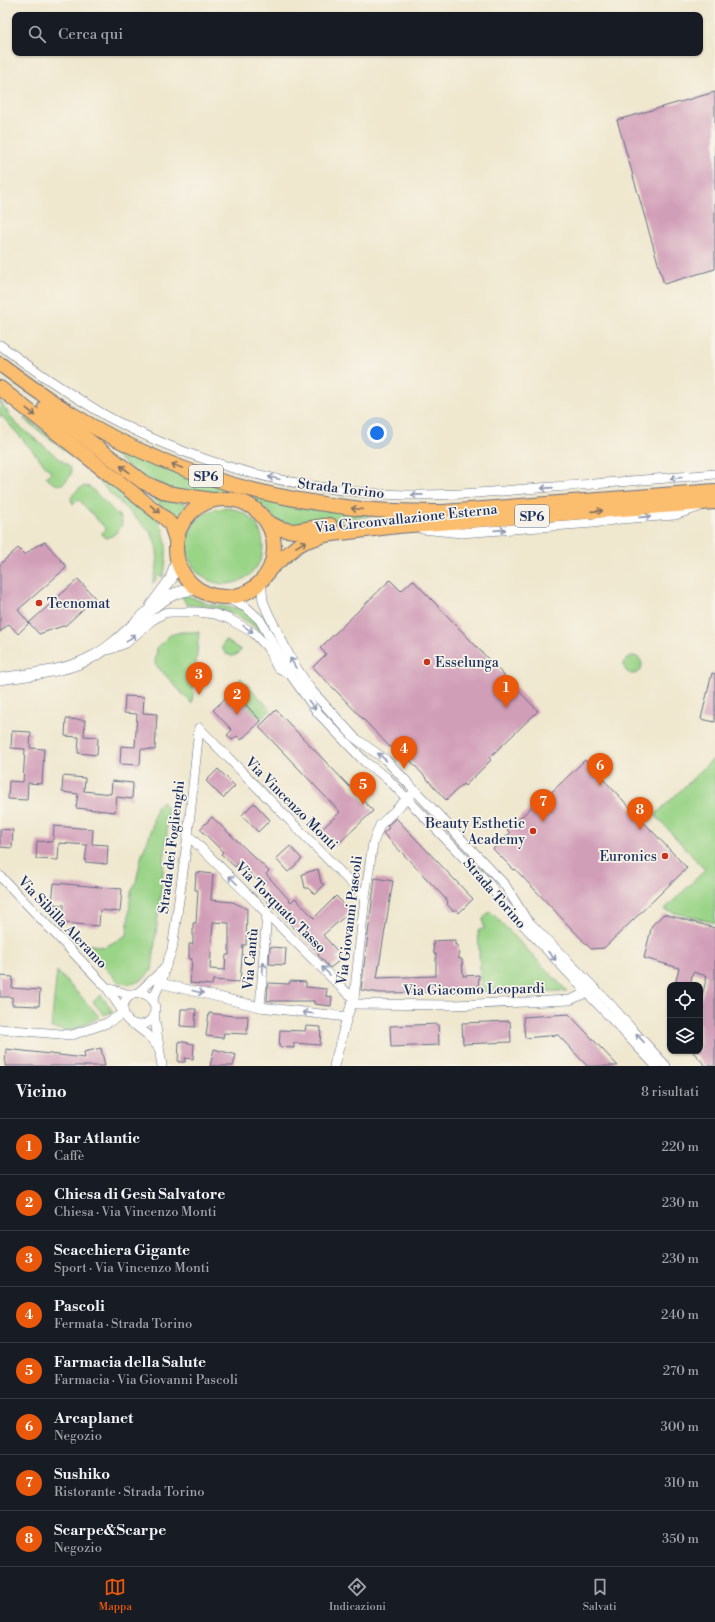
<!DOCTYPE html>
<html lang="it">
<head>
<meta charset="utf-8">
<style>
  :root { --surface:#171b24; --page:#20242c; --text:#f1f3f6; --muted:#9ea1a6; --line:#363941; --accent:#ea580c }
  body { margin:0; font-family:"Libre Bodoni",serif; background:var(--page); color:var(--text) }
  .controls { position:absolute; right:12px; bottom:12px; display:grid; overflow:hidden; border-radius:8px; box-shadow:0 1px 3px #0004 }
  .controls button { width:36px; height:36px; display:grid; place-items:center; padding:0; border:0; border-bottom:1px solid var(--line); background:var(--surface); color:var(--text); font:20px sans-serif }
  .you { position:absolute; left:377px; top:433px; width:14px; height:14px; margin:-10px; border:3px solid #fff; border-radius:50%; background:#1a73e8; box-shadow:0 0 0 6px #1a73e833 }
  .badge { display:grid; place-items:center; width:26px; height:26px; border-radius:50%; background:var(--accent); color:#fff; font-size:13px; font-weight:700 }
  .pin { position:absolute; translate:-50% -33px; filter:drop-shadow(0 1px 2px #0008) }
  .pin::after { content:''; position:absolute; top:21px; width:14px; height:12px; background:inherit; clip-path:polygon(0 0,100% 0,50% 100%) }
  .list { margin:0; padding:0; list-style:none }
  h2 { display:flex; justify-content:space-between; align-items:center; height:52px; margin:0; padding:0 16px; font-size:17px }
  h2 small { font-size:13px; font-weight:400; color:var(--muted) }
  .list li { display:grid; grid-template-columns:26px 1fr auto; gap:12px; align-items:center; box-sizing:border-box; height:56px; padding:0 16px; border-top:1px solid var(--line) }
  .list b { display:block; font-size:15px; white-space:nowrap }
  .list p { margin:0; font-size:13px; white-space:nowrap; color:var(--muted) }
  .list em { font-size:13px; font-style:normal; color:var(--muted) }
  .icon { flex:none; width:22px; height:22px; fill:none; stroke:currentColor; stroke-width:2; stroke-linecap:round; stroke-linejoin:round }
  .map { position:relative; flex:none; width:715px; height:1066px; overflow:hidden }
  .search { position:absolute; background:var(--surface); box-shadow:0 1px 3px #0004; left:12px; right:12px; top:12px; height:44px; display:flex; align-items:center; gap:10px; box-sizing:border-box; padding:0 14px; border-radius:8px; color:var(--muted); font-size:15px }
  .sheet { height:500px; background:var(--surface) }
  nav { display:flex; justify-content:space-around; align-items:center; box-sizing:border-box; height:56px; border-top:1px solid var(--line); background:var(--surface); font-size:11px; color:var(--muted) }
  nav a { display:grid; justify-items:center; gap:2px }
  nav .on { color:var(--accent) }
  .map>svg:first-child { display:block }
  .green { fill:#9ad487; stroke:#5a8272 }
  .building { fill:#d19eb8; fill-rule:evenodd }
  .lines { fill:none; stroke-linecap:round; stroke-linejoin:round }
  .minor-casing { stroke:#656f85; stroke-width:10 }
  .tertiary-casing { stroke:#656f85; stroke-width:12 }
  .primary-casing { stroke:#656f85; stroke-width:16 }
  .minor { stroke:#fff; stroke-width:9 }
  .tertiary { stroke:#fff; stroke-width:11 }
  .primary { stroke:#fbbd6e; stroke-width:14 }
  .oneway { stroke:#806f65 }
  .oneway2 { stroke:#8d97ae }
  .poi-dot { fill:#c8321e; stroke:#f7f3e8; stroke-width:1.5 }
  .labels { text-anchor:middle; stroke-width:3.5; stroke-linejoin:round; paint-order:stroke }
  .shield { fill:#f7f3e8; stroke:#5d6a87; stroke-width:1 }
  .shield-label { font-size:13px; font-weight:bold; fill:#1b2f5e }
  .street-label { font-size:14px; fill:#1b2f5e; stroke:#f7f3e8 }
  .poi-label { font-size:14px; fill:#1b2f5e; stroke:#f7f3e8; text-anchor:start }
</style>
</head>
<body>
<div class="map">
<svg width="715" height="1066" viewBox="0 0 715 1066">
  <rect width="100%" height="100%" fill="#f7f3e8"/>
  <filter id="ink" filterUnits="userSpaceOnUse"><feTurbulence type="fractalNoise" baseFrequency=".025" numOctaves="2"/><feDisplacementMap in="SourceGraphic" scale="8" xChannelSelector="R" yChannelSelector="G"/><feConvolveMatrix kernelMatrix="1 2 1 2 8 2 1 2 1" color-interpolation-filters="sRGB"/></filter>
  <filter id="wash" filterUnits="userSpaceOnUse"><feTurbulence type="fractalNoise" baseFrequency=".012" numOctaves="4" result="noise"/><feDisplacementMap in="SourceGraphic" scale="16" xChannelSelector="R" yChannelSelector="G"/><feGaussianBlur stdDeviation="0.9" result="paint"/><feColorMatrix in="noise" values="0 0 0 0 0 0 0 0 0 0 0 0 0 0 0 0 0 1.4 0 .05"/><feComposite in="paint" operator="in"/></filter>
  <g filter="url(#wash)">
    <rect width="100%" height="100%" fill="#efe7ce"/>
    <g class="green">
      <path d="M0 401 15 423 70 467 71 470V474C64 487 56 488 46 477L51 472 2 416 0 417Z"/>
      <path d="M25 417 157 519C168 532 168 560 163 577L158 575 156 580 152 583C159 565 160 551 151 533L78 461 24 419Z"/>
      <polygon points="79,424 134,453 375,515 297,527 276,520 262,505 254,499 242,495 230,492 199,494 175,491 137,474"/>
      <polygon points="129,479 174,501 190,504 176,520 167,510 128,480"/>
      <path d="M85 486 90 487 121 518C125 527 114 537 106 538L101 534 106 529 79 500 73 504 71 499C73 493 79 488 85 486Z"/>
      <circle cx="225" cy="546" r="38"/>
      <path d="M181 595H186L208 604 242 609 259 623 264 634C238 612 220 607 187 605Z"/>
      <polygon points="181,632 199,632 192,704 155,664 157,648 170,635"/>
      <polygon points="225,640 241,650 238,654 232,656 226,654 222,648"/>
      <circle cx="633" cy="665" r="9"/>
      <polygon points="241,678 271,710 261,719 231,688"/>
      <polygon points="712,760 715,761 715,923 664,910 705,870 655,815"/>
      <path d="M162 801 167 809V835L152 970C144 979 133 988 119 982 114 979 91 951 85 944L105 947 127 935 131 892 136 882 142 854 150 835 156 807Z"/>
      <polygon points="490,911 567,991 481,992 478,930 484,929 483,919"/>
      <polygon points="57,971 100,1017 71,1031 51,1028"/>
      <polygon points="101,995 113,1012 104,1015 93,1002"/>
    </g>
    <g id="blocks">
      <g class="building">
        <polygon points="715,92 715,269 664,284 617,120"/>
        <polygon points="45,542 67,567 18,610 29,623 18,634 9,624 0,632 0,564 18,548 25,555 34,547"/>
        <polygon points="78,579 95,598 66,625 39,634 29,623"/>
        <polygon points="390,580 401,591 413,580 538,711 489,758 491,760 465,786 463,784 446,800 398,747 390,747 313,667 326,654 320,648"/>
        <polygon points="712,673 715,674 715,722 701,719"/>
        <polygon points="233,691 261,721 241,740 237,736 232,740 227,735 232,730 213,710"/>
        <polygon points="125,696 144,697 143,713 157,714 155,750 141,749 140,765 120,764 121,746 135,747 137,714 124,713"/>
        <polygon points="276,710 373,811 337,845 322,829 340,812 259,727"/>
        <polygon points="66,719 85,720 84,736 98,737 97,755 78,753 79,737 65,736"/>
        <polygon points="12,731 31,732 30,748 44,749 42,784 28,783 27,800 8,799 9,781 23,782 25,749 11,748"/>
        <polygon points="585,760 687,868 604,948 591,949 515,869 514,870 493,849 510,833 507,830 534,805 536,807"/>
        <polygon points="218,769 235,786 223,798 206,781"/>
        <polygon points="63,776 85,778 84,791 111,794 112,781 133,783 132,799 117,797 115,812 76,808 78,794 62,792"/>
        <polygon points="254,803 270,820 258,832 242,815"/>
        <polygon points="212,817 269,871 266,874 291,902 295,898 314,918 336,896 351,911 323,935 340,954 336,958 339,961 330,968 318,955 319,953 261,895 266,890 239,862 235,867 221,854 223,852 200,829"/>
        <polygon points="396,818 473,899 459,913 456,909 453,911 447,904 448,902 444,897 383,833 389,828 387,826"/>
        <polygon points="54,826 93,829 92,844 108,845 107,864 85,862 87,845 59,843 58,860 36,859 37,841 53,842"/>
        <polygon points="0,829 13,830 12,848 0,847"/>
        <polygon points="290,846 302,859 288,872 276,859"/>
        <polygon points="318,869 321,883 324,885 315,895 308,888 305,888 302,874"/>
        <path d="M196 872 213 874 211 900 233 902 247 909 246 945H243L240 982 213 980 212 985 190 983 192 959H189V944H193V923H196L198 890H195ZM213 922 229 923V955H226L225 970 210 969Z"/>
        <polygon points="375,878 393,881 377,978 436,976 436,954 434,954 433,941 455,940 455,945 458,945 459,959 462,959 463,976 479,975 478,992 380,993 361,990"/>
        <polygon points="54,883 122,889 120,912 100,910 99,926 63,923 64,905 52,904"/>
        <polygon points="664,914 715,928 715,1066 706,1066 692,1051 700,1051 700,1004 707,976 693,972 690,985 675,985 679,968 644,958 652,925"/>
        <polygon points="270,947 286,948 285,965 269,964"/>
        <polygon points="0,976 13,977 12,988 40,990 39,1006 12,1005 12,997 0,997"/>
        <polygon points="290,981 306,982 306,987 327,989 326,996 332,997 331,1006 314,1004 314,1001 267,1001 268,983 289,984"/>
        <polygon points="181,1009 196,1009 195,1027 180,1026"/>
        <polygon points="209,1013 233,1016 248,1016 247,1034 224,1033 223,1038 206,1036"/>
        <polygon points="569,1014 618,1066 587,1066 558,1035 525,1038 523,1017"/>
        <polygon points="510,1021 511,1042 463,1044 462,1023"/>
        <polygon points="438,1024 439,1045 391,1047 390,1026"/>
        <polygon points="306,1026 321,1027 320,1045 294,1043 294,1048 279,1047 280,1030 305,1031"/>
        <polygon points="179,1041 194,1044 193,1059 185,1058 185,1062 178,1062"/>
        <polygon points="101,1048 105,1066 5,1066 6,1049 85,1058 84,1052"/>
        <polygon points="214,1049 236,1055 233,1066 210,1066"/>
      </g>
    </g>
  </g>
  <g filter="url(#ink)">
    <use href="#blocks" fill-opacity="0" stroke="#656f85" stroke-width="1"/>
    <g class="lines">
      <defs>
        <g id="minor">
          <path d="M0 345C33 370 68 393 103 414 113 420 124 425 134 430 206 465 288 486 369 493 425 498 482 493 538 488 597 484 656 479 715 474"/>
          <polyline points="422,529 461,533 593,523 620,519 675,515 699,507"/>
          <polyline points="261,582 263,601 268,613 292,661 311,690 355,738 386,760 505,885 526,919 611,1005 630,1027 666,1066"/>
          <polyline points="225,597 247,608 260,620 290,674 318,713 365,762 387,778 490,885 500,900 656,1066"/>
          <polyline points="108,650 126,643 151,621 164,613 170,612 198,612 215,614 229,619 254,633 268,648 277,667 290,674"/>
          <polyline points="199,728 365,897"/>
          <polyline points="188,835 344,990 354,998"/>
          <polyline points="0,876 107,988 124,1013 107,1023 72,1035 0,1029"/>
          <polyline points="160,983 260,1007 347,1017"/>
          <polyline points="107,988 127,994 134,994"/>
          <circle cx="139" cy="1009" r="16"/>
          <polyline points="137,994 165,968"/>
          <polyline points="152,1001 163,977 165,968 172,950 188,835 199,728"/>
          <polyline points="351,1004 454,1005 570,1000 586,993 590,988"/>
          <polyline points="260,1007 267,913"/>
          <polyline points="154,1014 162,1066"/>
          <polyline points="134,1024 148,1035 159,1048"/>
          <polyline points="334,1066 347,1017 354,998 365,897 373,843 380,825 411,795"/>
        </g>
        <g id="tertiary">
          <polyline points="151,606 171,579 177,559"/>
          <path d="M0 679C31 674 67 672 94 656 124 640 143 609 174 594 181 591 190 590 198 589"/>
        </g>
        <g id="primary">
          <path d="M0 364C24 382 47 399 72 414 157 467 255 497 354 508 382 512 410 511 438 512"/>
          <polyline points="0,388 166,519 171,525 176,540"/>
          <polyline points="45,407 143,482 167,493 212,500"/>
          <circle cx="225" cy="548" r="49"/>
          <polyline points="430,513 715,491"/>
          <polyline points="267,522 281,529 294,531 330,525"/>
          <polyline points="271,568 297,546 306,541 325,535 398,526 715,502"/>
        </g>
      </defs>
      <use href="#minor" class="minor-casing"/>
      <use href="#tertiary" class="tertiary-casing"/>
      <use href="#primary" class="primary-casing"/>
      <use href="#minor" class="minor"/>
      <use href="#tertiary" class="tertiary"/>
      <use href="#primary" class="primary"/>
    </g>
    <defs><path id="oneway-shaft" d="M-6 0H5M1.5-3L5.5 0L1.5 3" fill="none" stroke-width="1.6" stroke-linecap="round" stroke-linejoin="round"/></defs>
    <g class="oneway">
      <use href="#oneway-shaft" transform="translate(31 412) rotate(38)"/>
      <use href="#oneway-shaft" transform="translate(177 466) rotate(-158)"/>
      <use href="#oneway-shaft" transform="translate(125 469) rotate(-143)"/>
      <use href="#oneway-shaft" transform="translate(155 509) rotate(40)"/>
      <use href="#oneway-shaft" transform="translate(357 509) rotate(-175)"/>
      <use href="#oneway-shaft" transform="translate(597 511) rotate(-4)"/>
      <use href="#oneway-shaft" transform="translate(301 544) rotate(-31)"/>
    </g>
    <g class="oneway2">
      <use href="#oneway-shaft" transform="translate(274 478) rotate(-168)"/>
      <use href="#oneway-shaft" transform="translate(676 478) rotate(175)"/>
      <use href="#oneway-shaft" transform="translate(547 488) rotate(176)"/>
      <use href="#oneway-shaft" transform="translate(417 495) rotate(179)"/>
      <use href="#oneway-shaft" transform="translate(645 517) rotate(-4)"/>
      <use href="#oneway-shaft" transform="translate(500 530) rotate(-4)"/>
      <use href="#oneway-shaft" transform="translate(248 629) rotate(34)"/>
      <use href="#oneway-shaft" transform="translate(131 638) rotate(-41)"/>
      <use href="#oneway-shaft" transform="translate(293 663) rotate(-120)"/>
      <use href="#oneway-shaft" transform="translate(312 705) rotate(51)"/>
      <use href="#oneway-shaft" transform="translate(382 757) rotate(-139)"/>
      <use href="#oneway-shaft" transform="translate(233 880) rotate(-135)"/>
      <use href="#oneway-shaft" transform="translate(552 956) rotate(47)"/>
      <use href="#oneway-shaft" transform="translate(263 968) rotate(-85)"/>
      <use href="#oneway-shaft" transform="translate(326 971) rotate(-135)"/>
      <use href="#oneway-shaft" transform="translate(198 992) rotate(14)"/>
      <use href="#oneway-shaft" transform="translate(308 1013) rotate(-173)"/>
      <use href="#oneway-shaft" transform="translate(640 1038) rotate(-133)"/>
    </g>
  </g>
  <g class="poi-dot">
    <circle cx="39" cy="603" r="4"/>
    <circle cx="427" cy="662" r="4"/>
    <circle cx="533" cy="831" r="4"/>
    <circle cx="665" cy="856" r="4"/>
  </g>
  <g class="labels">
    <g class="shield">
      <rect x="189" y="465" width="34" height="22" rx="3"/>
      <rect x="515" y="505" width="34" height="22" rx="3"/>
    </g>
    <g class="shield-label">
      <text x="206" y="481">SP6</text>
      <text x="532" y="521">SP6</text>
    </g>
    <g class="street-label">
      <text transform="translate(341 488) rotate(7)" y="5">Strada Torino</text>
      <text transform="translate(406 518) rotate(-6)" y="5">Via Circonvallazione Esterna</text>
      <text transform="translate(292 803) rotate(45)" y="5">Via Vincenzo Monti</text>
      <text transform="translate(171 847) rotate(-83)" y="5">Strada dei Foglienghi</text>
      <text transform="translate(495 893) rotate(49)" y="5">Strada Torino</text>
      <text transform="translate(281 907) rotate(45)" y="5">Via Torquato Tasso</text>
      <text transform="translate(349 920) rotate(-83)" y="5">Via Giovanni Pascoli</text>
      <text transform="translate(63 922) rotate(46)" y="5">Via Sibilla Aleramo</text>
      <text transform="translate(250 959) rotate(-85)" y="5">Via Cantù</text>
      <text transform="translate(474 989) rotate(-1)" y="5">Via Giacomo Leopardi</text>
    </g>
    <g class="poi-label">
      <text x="47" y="608">Tecnomat</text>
      <text x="435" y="667">Esselunga</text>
      <text x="525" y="828" text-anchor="end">Beauty Esthetic<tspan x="525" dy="16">Academy</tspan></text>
      <text x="657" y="861" text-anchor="end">Euronics</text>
    </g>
  </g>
</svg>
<div class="controls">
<button><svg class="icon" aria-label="locate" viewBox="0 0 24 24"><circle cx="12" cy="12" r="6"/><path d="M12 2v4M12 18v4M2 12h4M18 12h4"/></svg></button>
<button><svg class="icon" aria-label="layers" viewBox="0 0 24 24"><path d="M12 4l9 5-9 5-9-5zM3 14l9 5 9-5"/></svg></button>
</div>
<div class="you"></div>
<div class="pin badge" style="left:506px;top:708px">1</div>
<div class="pin badge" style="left:237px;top:715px">2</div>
<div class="pin badge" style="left:199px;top:695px">3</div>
<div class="pin badge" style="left:404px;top:769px">4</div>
<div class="pin badge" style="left:363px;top:805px">5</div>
<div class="pin badge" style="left:600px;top:786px">6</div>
<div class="pin badge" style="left:543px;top:822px">7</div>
<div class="pin badge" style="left:640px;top:830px">8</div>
<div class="search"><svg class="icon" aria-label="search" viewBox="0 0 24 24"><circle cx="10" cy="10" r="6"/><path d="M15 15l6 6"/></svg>Cerca qui</div>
</div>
<section class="sheet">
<h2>Vicino<small>8 risultati</small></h2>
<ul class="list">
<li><span class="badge">1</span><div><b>Bar Atlantic</b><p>Caffè</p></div><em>220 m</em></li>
<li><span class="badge">2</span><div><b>Chiesa di Gesù Salvatore</b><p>Chiesa · Via Vincenzo Monti</p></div><em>230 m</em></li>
<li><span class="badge">3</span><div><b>Scacchiera Gigante</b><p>Sport · Via Vincenzo Monti</p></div><em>230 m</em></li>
<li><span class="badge">4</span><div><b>Pascoli</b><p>Fermata · Strada Torino</p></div><em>240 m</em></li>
<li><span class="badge">5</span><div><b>Farmacia della Salute</b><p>Farmacia · Via Giovanni Pascoli</p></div><em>270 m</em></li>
<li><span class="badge">6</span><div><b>Arcaplanet</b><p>Negozio</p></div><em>300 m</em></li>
<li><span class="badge">7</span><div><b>Sushiko</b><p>Ristorante · Strada Torino</p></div><em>310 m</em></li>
<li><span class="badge">8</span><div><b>Scarpe&amp;Scarpe</b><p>Negozio</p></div><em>350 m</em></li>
</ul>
</section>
<nav>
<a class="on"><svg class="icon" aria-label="map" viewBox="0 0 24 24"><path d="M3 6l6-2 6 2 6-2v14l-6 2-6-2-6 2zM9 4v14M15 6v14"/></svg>Mappa</a>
<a><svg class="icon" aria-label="directions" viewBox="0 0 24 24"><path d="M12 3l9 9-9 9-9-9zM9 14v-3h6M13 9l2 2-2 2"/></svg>Indicazioni</a>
<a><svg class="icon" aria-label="saved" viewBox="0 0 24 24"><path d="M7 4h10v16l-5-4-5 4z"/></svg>Salvati</a>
</nav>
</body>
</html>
